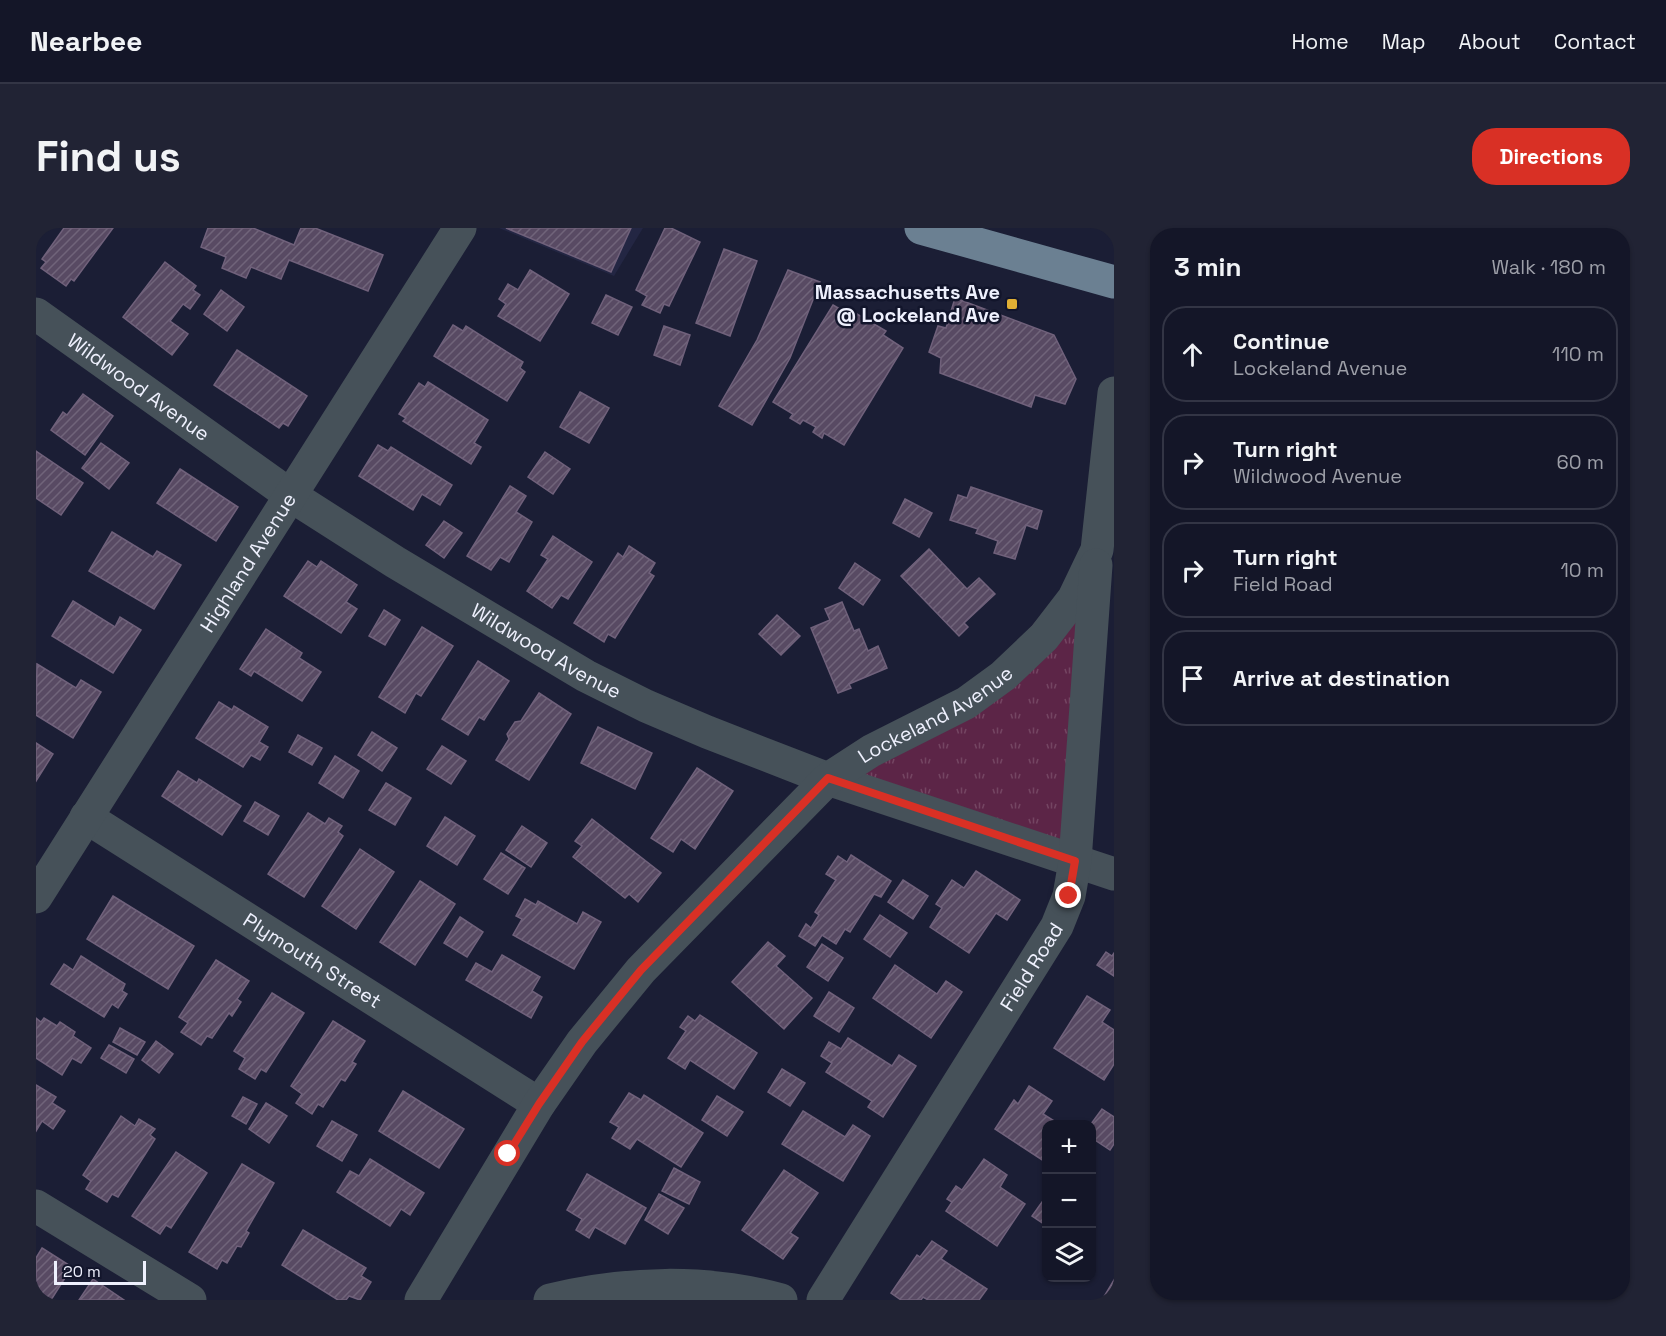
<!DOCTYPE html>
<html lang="en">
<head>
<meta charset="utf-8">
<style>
  :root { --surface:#141628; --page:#212334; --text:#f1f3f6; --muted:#9d9fa8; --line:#333545; --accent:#d93025 }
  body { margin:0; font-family:"Space Grotesk",sans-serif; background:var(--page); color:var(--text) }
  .controls { position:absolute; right:18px; bottom:18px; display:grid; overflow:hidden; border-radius:12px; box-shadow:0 2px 4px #0004 }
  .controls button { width:54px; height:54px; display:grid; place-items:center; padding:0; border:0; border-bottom:2px solid var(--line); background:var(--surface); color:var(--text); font:30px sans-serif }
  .scale { position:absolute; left:18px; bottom:15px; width:92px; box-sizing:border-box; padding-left:6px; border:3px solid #eef0fd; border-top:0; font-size:16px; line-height:21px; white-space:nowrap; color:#eef0fd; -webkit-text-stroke:4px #12152b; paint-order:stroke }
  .stop { position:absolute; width:18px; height:18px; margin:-14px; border:4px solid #d93025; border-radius:50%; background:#fff }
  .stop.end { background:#d93025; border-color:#fff; box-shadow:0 2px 6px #0008 }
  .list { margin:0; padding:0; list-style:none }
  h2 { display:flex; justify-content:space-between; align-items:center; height:78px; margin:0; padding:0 24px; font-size:26px }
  h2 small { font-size:20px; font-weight:400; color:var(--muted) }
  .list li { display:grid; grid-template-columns:39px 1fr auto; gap:18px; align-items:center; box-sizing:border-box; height:96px; margin:0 12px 12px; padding:0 12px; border:2px solid var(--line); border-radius:24px }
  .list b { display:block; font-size:22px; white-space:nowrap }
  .list p { margin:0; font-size:20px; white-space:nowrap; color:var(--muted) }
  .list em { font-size:20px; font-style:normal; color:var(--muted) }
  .icon { flex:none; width:33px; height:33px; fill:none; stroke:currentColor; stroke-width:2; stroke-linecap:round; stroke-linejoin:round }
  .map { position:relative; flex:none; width:1078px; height:1072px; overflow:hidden; border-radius:24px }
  header { display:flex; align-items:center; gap:36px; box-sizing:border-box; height:84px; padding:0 30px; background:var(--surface); border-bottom:2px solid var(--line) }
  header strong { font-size:28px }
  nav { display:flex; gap:33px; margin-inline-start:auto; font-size:21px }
  .intro { display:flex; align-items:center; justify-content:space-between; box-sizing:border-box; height:144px; padding:0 36px }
  h1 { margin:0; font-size:42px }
  .button { padding:15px 27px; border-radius:24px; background:var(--accent); color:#fff; font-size:21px; font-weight:700 }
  main { display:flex; gap:36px; padding:0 36px }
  aside { flex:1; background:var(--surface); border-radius:24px; box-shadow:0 2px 4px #0004 }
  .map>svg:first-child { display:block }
  .built { fill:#232643 }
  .park { fill:url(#park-tufts) }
  .building { fill:url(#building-hatch); stroke:#70617b; stroke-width:1.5 }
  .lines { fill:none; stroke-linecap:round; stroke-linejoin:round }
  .minor { stroke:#465159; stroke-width:33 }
  .major { stroke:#6b8092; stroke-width:33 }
  .route { stroke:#d93025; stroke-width:8 }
  .poi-dot { fill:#e0af34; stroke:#12152b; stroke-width:2 }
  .labels { text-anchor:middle; stroke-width:5; stroke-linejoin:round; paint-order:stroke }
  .poi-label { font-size:20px; font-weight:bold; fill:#eef0fd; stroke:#12152b; text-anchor:end }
  .street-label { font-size:20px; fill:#eef0fd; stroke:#12152b }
</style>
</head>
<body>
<header>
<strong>Nearbee</strong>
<nav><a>Home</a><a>Map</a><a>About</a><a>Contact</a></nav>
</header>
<div class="intro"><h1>Find us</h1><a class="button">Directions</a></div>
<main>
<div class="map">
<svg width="1078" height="1072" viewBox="0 0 1078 1072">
  <defs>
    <pattern id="park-tufts" width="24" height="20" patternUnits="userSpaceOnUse" patternTransform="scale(1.5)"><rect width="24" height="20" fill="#5c2547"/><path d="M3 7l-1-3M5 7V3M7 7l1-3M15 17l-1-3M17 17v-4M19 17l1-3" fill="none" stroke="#744562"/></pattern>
    <pattern id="building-hatch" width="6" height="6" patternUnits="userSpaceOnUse" patternTransform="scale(1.5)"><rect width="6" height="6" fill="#584a63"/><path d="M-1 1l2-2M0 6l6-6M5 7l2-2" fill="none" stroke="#70647a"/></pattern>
  </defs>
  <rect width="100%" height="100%" fill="#1b1e35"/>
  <polygon class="built" points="463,0 607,0 578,48"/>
  <polygon class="park" points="1061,322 1039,633 792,551 930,475"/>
  <g class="building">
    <polygon points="28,0 77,0 38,53 35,51 30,58 5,40 10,34 6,31"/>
    <polygon points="172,0 217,0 258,17 265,0 279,0 347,27 332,63 253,32 245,51 215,39 210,50 186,40 190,29 165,19"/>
    <polygon points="470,0 595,0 575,44"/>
    <polygon points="629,0 635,0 664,14 633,78 628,76 624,85 606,77 611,68 600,62"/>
    <polygon points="688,21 721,33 694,108 660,95"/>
    <polygon points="129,34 160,58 157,62 164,67 154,81 147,76 134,93 152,106 136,127 87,89"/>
    <polygon points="494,42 533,66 504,113 462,88 470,76 463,71 472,56 482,62"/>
    <polygon points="752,42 784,54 754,130 716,197 683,178 721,112"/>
    <polygon points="185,62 208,79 191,103 168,86"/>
    <polygon points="570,67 596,79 582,107 556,95"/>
    <polygon points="919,70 1018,107 1040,151 1029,176 999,167 995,179 904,145 905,130 893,124 902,98 910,100"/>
    <polygon points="797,77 814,87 816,83 850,103 847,107 867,120 808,217 788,205 786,210 777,204 780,199 767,192 764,196 754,190 757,186 737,174"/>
    <polygon points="417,97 427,103 430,98 487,134 484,140 489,144 471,173 398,128"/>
    <polygon points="628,98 654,107 644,137 618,127"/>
    <polygon points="201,122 271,168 252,198 247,195 243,200 178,157"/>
    <polygon points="392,154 452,192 438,215 445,219 435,236 367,193 370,190 363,186 383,155 389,159"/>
    <polygon points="544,164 573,180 553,215 524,199"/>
    <polygon points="47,166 77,188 49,227 15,202 27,184 31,187"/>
    <polygon points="65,215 93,235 73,261 46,240"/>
    <polygon points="342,217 352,223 355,219 416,257 404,277 386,266 377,282 323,248"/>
    <polygon points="0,223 47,255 25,287 0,270"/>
    <polygon points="509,224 534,241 517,266 492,249"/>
    <polygon points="144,241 202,279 180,313 121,275"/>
    <polygon points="474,258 490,268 480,284 496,294 473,334 464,329 455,342 431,328"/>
    <polygon points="935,259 1006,283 1001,301 990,297 979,331 958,325 962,313 940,305 942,301 914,292 922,267 931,270"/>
    <polygon points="869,271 896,285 883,309 857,295"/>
    <polygon points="408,293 426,305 408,330 390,317"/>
    <polygon points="76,304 117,329 121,323 145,337 118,381 53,343"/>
    <polygon points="517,308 556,334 532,371 525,367 516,380 491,363 512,331 505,327"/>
    <polygon points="593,318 619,335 613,345 618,348 579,410 572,406 568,414 538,395 582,325 587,329"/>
    <polygon points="893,321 931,361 943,350 959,366 928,395 932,399 923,408 865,348"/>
    <polygon points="272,333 281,339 285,333 321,357 310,374 321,381 305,405 248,368"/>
    <polygon points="819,335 844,352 827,377 803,360"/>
    <polygon points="37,373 79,399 84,389 105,402 77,445 16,408"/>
    <polygon points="806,374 818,403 823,401 832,423 842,418 851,440 813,456 815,460 802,465 775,400 794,392 789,381"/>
    <polygon points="348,382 364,392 349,417 333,408"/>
    <polygon points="741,387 764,408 745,427 723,406"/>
    <polygon points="386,399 417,418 385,468 380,465 369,485 343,469"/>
    <polygon points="230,401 266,425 263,430 285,444 266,473 218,443 215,448 204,441"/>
    <polygon points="442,433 473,453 448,492 443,489 432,507 406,491"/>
    <polygon points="1,436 40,460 45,452 65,464 37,510 0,487"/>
    <polygon points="503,465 535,486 493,552 460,532 473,511 471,506 479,494 485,493"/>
    <polygon points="183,474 196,482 198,478 232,499 223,514 232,519 224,532 215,527 207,539 160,510"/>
    <polygon points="562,499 616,525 599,561 545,535"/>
    <polygon points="336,504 361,520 346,543 322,527"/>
    <polygon points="262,507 286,520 276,537 253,524"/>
    <polygon points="0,515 17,526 0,553"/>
    <polygon points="406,518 430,533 415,556 391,541"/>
    <polygon points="299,528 323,543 307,570 283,555"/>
    <polygon points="661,540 697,563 659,621 645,611 637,624 615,610"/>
    <polygon points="142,543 161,555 163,551 205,578 186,607 126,568"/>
    <polygon points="350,555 375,570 359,597 333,582"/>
    <polygon points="219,574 243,588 232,607 208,593"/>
    <polygon points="272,585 289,596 293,590 306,598 302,604 307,608 268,669 232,646"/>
    <polygon points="409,589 439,608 421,637 391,618"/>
    <polygon points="556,591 625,645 602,674 593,666 589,670 537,629 546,618 539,613"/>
    <polygon points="486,598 511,615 495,639 470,622"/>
    <polygon points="324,621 358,644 320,701 286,678"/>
    <polygon points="465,625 489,640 472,666 448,651"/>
    <polygon points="815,627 855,653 845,669 838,666 814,704 809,701 800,716 786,707 779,718 763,708 770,696 775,700 783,687 779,684 800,652 790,646 802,628 811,634"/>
    <polygon points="940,643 984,672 971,692 960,685 933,725 894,699 906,680 900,676 916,652 928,660"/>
    <polygon points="867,652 892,668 877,691 852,674"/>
    <polygon points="384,653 419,676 379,737 344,714"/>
    <polygon points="77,668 158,718 132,761 51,711"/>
    <polygon points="489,671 500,677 502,673 541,696 547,684 565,694 538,741 477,707 486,691 480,688"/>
    <polygon points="844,687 871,705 854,729 828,711"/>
    <polygon points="424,689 447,704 431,729 408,715"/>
    <polygon points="732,714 749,728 740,738 776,770 748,801 696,754"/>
    <polygon points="786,716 807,730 792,753 771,739"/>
    <polygon points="1070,724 1076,728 1078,725 1078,748 1061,737"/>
    <polygon points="466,727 504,749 496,763 506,769 495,790 430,752 440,735 456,744"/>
    <polygon points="45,728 89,756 86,763 91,766 82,780 76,776 68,789 15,756 28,736 37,742"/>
    <polygon points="180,732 213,753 201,771 205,774 196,788 193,785 176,810 171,808 165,817 145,804 152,795 143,789"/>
    <polygon points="859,737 901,766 910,753 926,764 895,810 837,770"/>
    <polygon points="793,764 818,780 803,804 778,788"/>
    <polygon points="236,765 268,785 230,844 225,841 219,851 203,841 209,830 198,823"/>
    <polygon points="1051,768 1074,782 1066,794 1078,802 1078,836 1068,852 1018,820"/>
    <polygon points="664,787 721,825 698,861 654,832 649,841 632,830 650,803 644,799 652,788 659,793"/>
    <polygon points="0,790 5,794 8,790 21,798 24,794 39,804 37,808 55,820 45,835 36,830 26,847 0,830"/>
    <polygon points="297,793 329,813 316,834 320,836 309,853 305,851 287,879 282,876 276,886 260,875 266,866 255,858"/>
    <polygon points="84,800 109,814 101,827 77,814"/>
    <polygon points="812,810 856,838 863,827 880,838 847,889 832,879 836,873 790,844 796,835 785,828 793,814 805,821"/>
    <polygon points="120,813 137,826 123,845 106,832"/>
    <polygon points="73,817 98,831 90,845 65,830"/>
    <polygon points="746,841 769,855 754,878 732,864"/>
    <polygon points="0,857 20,869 16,875 29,883 17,901 6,893 0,903"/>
    <polygon points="993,858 1016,873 1007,886 1023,896 1011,896 1011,935 959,901 978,872 982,876"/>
    <polygon points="367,863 428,901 403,940 343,903"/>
    <polygon points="593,865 605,872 608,867 667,905 645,939 601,911 594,921 576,910 583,899 574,894"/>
    <polygon points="681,868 707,884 691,908 666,892"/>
    <polygon points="207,869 221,876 210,896 196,888"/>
    <polygon points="230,875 251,888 233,915 213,901"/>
    <polygon points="1066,881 1078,889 1078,916 1074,922 1056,910 1055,896"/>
    <polygon points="767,883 809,909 817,897 834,908 807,953 746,916"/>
    <polygon points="85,888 99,898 103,891 119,901 114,907 119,911 82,969 76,966 71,974 50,961 55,953 47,947"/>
    <polygon points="296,893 321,907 306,933 281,918"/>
    <polygon points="140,924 171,945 135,1000 130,997 124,1006 96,988"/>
    <polygon points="334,931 388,965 374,987 365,981 354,998 301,964 314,943 323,948"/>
    <polygon points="948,931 971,947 964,959 989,976 961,1018 910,983 916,974 911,971 920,958 926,962"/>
    <polygon points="206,936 238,955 210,1003 213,1005 205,1019 201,1018 191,1035 186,1032 181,1041 153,1024"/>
    <polygon points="638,940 664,954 653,976 626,963"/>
    <polygon points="748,942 782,965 754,1005 762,1010 747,1031 706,1002"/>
    <polygon points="551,946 610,980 589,1016 559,999 553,1010 540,1002 546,991 531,982"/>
    <polygon points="623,966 648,980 632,1006 609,992"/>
    <polygon points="1011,967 1011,998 996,988"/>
    <polygon points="267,1002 330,1040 325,1048 335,1054 324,1072 313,1068 310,1072 302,1072 246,1037"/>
    <polygon points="896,1013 911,1023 905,1031 951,1061 943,1072 892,1072 887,1069 885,1072 865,1072 855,1065 881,1027 884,1029"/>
    <polygon points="6,1020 36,1039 15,1072 0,1072 0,1030"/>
    <polygon points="57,1051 88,1072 43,1072"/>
    <polygon points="1078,1052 1078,1072 1066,1072"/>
  </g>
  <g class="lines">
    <g class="minor">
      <path id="s1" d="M0 86 254 267 359 334 550 448 610 478 671 504 792 551 1078 646"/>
      <path id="s2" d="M50 589 503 876"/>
      <path id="s3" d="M0 669 424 0"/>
      <polyline points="0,978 154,1072"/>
      <path id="s4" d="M385 1072 503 876 546 814 605 742 792 551 835 523 930 475 967 448 1008 409 1038 370 1061 322 1078 165"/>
      <path d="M514 1072C589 1054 670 1051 745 1072"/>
      <path id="s5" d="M787 1072 1021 698 1033 668 1039 633 1060 337"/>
    </g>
    <polyline class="major" points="885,0 1078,54"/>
  </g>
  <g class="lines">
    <polyline class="route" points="472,926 503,876 546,814 605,742 792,550 1039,633 1033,668"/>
  </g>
  <rect class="poi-dot" x="970" y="70" width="12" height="12" rx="3"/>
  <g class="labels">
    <g class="poi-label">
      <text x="964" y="71">Massachusetts Ave<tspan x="964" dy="23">@ Lockeland Ave</tspan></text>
    </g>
    <g class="street-label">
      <text dy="7" stroke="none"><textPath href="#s1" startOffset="126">Wildwood Avenue</textPath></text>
      <text dy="7" stroke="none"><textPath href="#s3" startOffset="396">Highland Avenue</textPath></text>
      <text dy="7" stroke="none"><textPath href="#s1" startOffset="612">Wildwood Avenue</textPath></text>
      <text dy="7" stroke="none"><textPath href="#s4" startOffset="790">Lockeland Avenue</textPath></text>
      <text dy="7" stroke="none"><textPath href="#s2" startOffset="268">Plymouth Street</textPath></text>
      <text dy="7" stroke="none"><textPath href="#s5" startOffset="393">Field Road</textPath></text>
    </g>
  </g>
</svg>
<div class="controls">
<button>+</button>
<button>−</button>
<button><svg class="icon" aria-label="layers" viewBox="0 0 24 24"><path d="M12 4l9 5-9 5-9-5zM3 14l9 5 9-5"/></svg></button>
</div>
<div class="scale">20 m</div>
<div class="stop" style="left:472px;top:926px"></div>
<div class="stop end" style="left:1033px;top:668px"></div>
</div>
<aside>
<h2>3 min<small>Walk · 180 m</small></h2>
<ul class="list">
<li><svg class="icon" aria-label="ahead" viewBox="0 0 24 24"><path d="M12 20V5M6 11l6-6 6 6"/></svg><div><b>Continue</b><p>Lockeland Avenue</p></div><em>110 m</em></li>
<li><svg class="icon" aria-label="right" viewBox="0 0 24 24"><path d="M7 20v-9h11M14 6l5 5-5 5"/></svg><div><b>Turn right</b><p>Wildwood Avenue</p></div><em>60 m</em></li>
<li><svg class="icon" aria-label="right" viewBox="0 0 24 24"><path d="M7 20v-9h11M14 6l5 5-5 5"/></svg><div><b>Turn right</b><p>Field Road</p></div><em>10 m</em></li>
<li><svg class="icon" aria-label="arrive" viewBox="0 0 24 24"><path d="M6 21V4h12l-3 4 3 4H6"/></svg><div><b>Arrive at destination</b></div></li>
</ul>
</aside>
</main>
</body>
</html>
